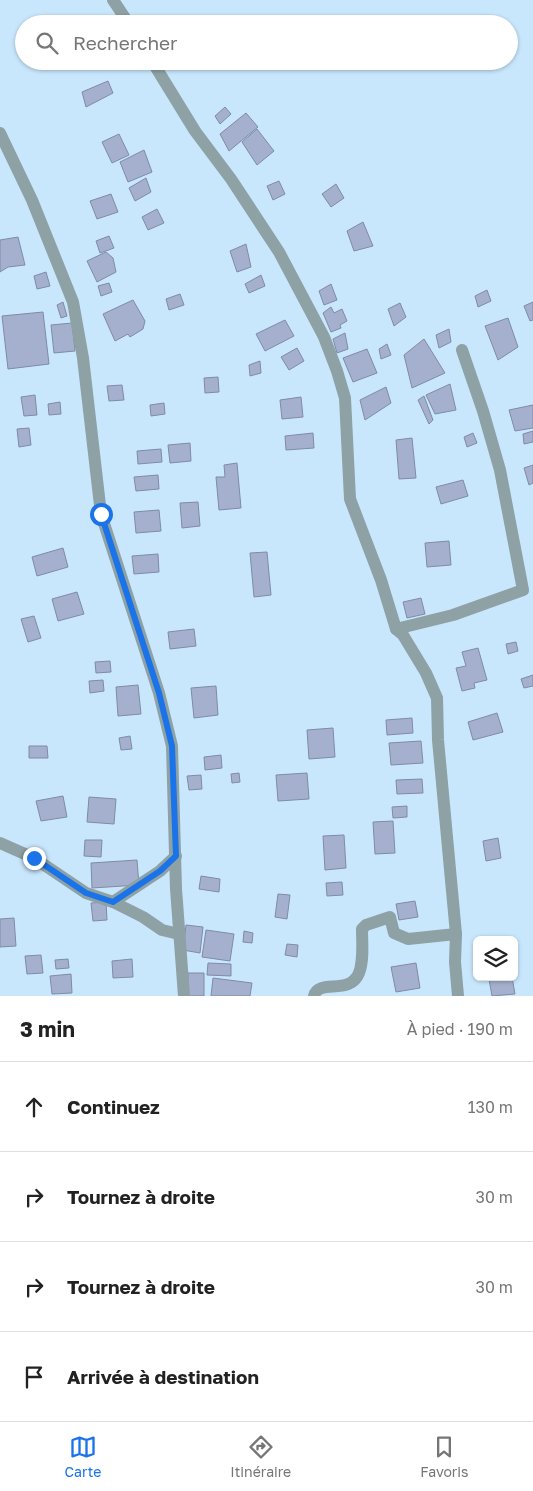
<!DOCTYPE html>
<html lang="fr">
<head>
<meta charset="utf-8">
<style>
  :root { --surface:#fff; --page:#f6f6f6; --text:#222; --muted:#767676; --line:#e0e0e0; --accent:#1a73e8 }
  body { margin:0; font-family:"Golos Text",sans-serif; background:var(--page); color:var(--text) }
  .controls { position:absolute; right:15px; bottom:15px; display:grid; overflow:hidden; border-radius:8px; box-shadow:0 1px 4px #0004 }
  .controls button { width:45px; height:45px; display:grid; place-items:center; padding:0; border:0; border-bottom:1px solid var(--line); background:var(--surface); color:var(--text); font:25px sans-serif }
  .stop { position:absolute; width:15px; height:15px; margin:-11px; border:4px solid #1a73e8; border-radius:50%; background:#fff }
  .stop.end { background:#1a73e8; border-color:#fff; box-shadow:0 1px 5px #0008 }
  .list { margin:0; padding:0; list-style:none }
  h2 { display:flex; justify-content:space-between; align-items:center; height:65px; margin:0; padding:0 20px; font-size:21px }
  h2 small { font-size:16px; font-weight:400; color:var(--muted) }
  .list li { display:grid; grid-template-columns:32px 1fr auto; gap:15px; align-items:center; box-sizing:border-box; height:90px; padding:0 20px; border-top:1px solid var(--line) }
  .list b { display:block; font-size:19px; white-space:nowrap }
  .list em { font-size:16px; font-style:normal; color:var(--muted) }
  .icon { flex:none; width:28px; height:28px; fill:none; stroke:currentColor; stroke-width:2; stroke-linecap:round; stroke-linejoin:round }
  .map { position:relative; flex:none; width:533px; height:996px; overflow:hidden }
  .search { position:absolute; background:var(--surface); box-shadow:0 1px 4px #0004; left:15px; right:15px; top:15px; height:55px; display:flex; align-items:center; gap:12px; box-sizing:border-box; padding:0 18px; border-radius:28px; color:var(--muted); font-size:19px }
  .sheet { height:425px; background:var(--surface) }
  nav { display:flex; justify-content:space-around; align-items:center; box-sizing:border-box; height:70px; border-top:1px solid var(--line); background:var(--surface); font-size:14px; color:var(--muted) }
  nav a { display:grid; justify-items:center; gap:2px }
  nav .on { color:var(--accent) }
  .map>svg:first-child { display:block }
  .building { fill:#a4b0ce; stroke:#7f8ba7 }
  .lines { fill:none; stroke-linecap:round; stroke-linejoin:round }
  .minor { stroke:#8ea1a4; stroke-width:12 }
  .route { stroke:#1a73e8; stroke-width:6 }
</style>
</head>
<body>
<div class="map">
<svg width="533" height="996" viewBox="0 0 533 996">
  <rect width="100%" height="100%" fill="#c8e7fd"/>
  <g class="building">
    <polygon points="108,81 113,93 86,107 82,92"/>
    <polygon points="225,107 231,114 220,124 215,116"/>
    <polygon points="246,113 258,127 229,151 220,134"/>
    <polygon points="257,129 274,151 257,165 242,142"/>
    <polygon points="119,134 129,155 112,163 102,142"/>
    <polygon points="144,150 152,172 128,182 120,162"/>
    <polygon points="146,178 151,192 135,201 129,188"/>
    <polygon points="279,181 285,194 273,200 267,186"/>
    <polygon points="336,184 344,198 331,207 322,194"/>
    <polygon points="111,194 118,212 97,219 90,201"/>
    <polygon points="157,209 164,223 148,230 142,217"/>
    <polygon points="363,222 373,246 354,251 347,231"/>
    <polygon points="109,236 114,248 100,253 96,241"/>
    <polygon points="18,237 25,265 8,267 0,272 0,240"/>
    <polygon points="246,244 251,267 237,272 230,251"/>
    <polygon points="106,252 113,258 116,272 97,282 87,261"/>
    <polygon points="46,272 50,286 37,289 34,276"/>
    <polygon points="261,275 265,286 249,293 245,284"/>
    <polygon points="109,283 112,292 101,296 98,286"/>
    <polygon points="331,284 337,300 324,305 319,291"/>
    <polygon points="487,290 491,301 478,307 475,296"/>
    <polygon points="180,294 184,305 169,310 166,299"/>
    <polygon points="133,300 145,321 143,329 130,337 128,334 115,341 103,314"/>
    <polygon points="63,302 67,316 61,318 57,305"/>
    <polygon points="533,302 533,320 530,321 524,306"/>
    <polygon points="400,303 406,317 394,326 388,309"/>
    <polygon points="331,307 334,313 342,309 347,321 340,325 341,328 331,332 323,313"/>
    <polygon points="43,312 49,364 8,369 2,316"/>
    <polygon points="508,318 518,347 498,360 485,326"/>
    <polygon points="285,320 294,336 265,351 256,334"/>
    <polygon points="72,323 75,351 54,353 51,325"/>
    <polygon points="449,329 451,342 439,348 436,335"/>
    <polygon points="345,333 348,349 337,353 333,339"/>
    <polygon points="424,339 445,373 412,388 404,355"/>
    <polygon points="387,344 391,355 381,359 379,349"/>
    <polygon points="297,348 304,361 289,370 281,357"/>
    <polygon points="367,349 377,373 353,382 343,358"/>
    <polygon points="260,361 261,373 250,376 249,365"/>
    <polygon points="218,377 219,392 205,393 204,378"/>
    <polygon points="450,384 456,410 435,414 426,395"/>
    <polygon points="122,385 124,400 109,401 107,386"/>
    <polygon points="386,387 391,403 365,420 360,400"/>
    <polygon points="35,395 37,415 24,416 21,397"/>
    <polygon points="424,396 433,420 429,424 418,400"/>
    <polygon points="301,397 303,417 282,419 280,400"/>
    <polygon points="60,402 61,414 49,415 48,404"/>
    <polygon points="164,403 165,414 151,416 150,405"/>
    <polygon points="533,405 533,428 515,431 509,410"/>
    <polygon points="29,428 31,445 19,447 17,429"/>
    <polygon points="533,431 533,442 524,444 523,434"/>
    <polygon points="313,433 314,448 286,450 285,436"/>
    <polygon points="473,433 477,443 467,447 464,437"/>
    <polygon points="412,438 416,478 399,479 396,440"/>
    <polygon points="190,443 191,461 170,463 168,445"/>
    <polygon points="161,449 162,462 138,464 137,451"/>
    <polygon points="237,463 241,508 219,510 216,477 225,477 224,465"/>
    <polygon points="533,465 533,483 529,485 524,468"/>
    <polygon points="158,475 159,489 136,491 134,477"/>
    <polygon points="463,480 468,496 441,504 436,487"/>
    <polygon points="198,502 200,526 182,528 180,503"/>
    <polygon points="159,510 161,531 136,533 134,512"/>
    <polygon points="449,541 451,565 427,567 425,543"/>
    <polygon points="63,548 68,567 37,576 32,557"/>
    <polygon points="267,552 271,595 254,597 250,553"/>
    <polygon points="158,554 159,572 134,574 132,556"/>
    <polygon points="77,592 84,614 58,621 52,599"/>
    <polygon points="421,598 425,614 407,618 403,602"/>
    <polygon points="34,616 41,638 28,642 21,619"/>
    <polygon points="194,629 196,646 170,649 168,632"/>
    <polygon points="516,642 518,651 508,654 506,644"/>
    <polygon points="478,648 487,680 474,683 475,688 462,691 456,668 466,666 462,652"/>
    <polygon points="110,661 111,672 96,673 95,662"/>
    <polygon points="533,675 533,686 524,688 521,679"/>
    <polygon points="103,680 104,691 90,693 89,681"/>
    <polygon points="138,685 141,714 118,716 116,687"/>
    <polygon points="216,686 218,715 194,718 191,688"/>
    <polygon points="497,713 503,732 473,740 468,722"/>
    <polygon points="412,718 413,733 387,735 386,720"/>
    <polygon points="333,728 335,757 309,759 307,730"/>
    <polygon points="130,736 132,749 121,750 119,738"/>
    <polygon points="421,741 423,763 391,765 389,743"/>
    <polygon points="29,746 47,746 48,758 29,758"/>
    <polygon points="221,755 222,768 205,770 204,757"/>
    <polygon points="239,773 240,782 232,783 231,774"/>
    <polygon points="307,773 309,799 278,801 276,775"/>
    <polygon points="201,775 202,789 189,790 187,776"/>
    <polygon points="422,779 423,793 397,794 396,780"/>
    <polygon points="63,796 67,817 41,821 36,801"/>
    <polygon points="89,797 116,799 114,824 87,822"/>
    <polygon points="407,806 407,817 393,818 392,807"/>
    <polygon points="393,821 395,853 375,854 373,822"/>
    <polygon points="344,835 346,868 325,870 323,836"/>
    <polygon points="498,838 501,858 486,861 483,841"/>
    <polygon points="85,840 102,840 101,857 84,856"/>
    <polygon points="137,860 139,885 92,888 91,863"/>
    <polygon points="201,876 220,879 219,892 199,889"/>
    <polygon points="342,882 343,895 327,896 326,883"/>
    <polygon points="278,894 290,895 287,919 275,917"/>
    <polygon points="415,901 418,917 399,920 396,904"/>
    <polygon points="106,902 107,920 93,921 91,903"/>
    <polygon points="14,918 16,946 0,947 0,919"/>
    <polygon points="186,925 203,927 200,953 183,950"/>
    <polygon points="206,930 234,934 230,961 202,957"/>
    <polygon points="244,931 253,933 252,943 243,942"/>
    <polygon points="287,944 298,945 297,957 285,955"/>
    <polygon points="41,955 43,973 27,974 25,956"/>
    <polygon points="68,959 69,968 56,969 55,960"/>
    <polygon points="132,959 133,977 113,978 112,961"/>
    <polygon points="208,963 231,964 231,976 207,975"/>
    <polygon points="416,963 420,988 396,992 391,967"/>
    <polygon points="188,973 204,973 204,996 187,996"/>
    <polygon points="71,974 72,993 52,994 50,976"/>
    <polygon points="501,977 512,977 515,994 492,996 489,979"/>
    <polygon points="213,978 252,983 250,996 211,996"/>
  </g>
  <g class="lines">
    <g class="minor">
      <polyline points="113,0 129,24"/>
      <polyline points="152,61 195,131 231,179 279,252 324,337 337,371 345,398 350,499 381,580 396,629 403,635 426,673 437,698 438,740 456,934 455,962 458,996"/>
      <polyline points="0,133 32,200 73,302 83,358 101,514 159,693 172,746 176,889 184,996"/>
      <polyline points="396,629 453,615 523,590 500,470 483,411 462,350"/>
      <polyline points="0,843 34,858 86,893 113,902 143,917 162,930 179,934"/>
      <polyline points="113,902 160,871 176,856"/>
      <path d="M314 996C318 978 350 996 359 973 364 960 362 943 362 929L366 925 390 917 394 933 408 939 456 934"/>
    </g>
  </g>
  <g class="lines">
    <polyline class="route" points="34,858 86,893 113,902 160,871 176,856 172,746 159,693 101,514"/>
  </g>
</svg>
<div class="controls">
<button><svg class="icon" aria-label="layers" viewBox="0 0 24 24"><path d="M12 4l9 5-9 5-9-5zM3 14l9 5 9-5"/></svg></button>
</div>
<div class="stop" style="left:101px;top:514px"></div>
<div class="stop end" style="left:34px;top:858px"></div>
<div class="search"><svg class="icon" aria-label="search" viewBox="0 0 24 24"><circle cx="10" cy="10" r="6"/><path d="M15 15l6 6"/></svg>Rechercher</div>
</div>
<section class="sheet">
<h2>3 min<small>À pied · 190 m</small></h2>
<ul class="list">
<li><svg class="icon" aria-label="ahead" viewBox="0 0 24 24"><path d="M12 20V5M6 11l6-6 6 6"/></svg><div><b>Continuez</b></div><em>130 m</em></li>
<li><svg class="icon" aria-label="right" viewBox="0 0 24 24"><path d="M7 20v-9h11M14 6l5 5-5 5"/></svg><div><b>Tournez à droite</b></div><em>30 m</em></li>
<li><svg class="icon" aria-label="right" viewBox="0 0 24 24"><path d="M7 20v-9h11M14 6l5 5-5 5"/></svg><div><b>Tournez à droite</b></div><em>30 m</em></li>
<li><svg class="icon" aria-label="arrive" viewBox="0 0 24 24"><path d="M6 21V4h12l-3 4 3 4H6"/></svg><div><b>Arrivée à destination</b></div></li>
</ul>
</section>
<nav>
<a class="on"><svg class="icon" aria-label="map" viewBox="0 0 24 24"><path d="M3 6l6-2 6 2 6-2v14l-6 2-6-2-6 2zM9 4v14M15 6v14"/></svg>Carte</a>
<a><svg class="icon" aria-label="directions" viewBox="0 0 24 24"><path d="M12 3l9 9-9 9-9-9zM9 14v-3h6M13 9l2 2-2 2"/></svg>Itinéraire</a>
<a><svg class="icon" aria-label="saved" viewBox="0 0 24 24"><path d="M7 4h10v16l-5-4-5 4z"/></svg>Favoris</a>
</nav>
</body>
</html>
